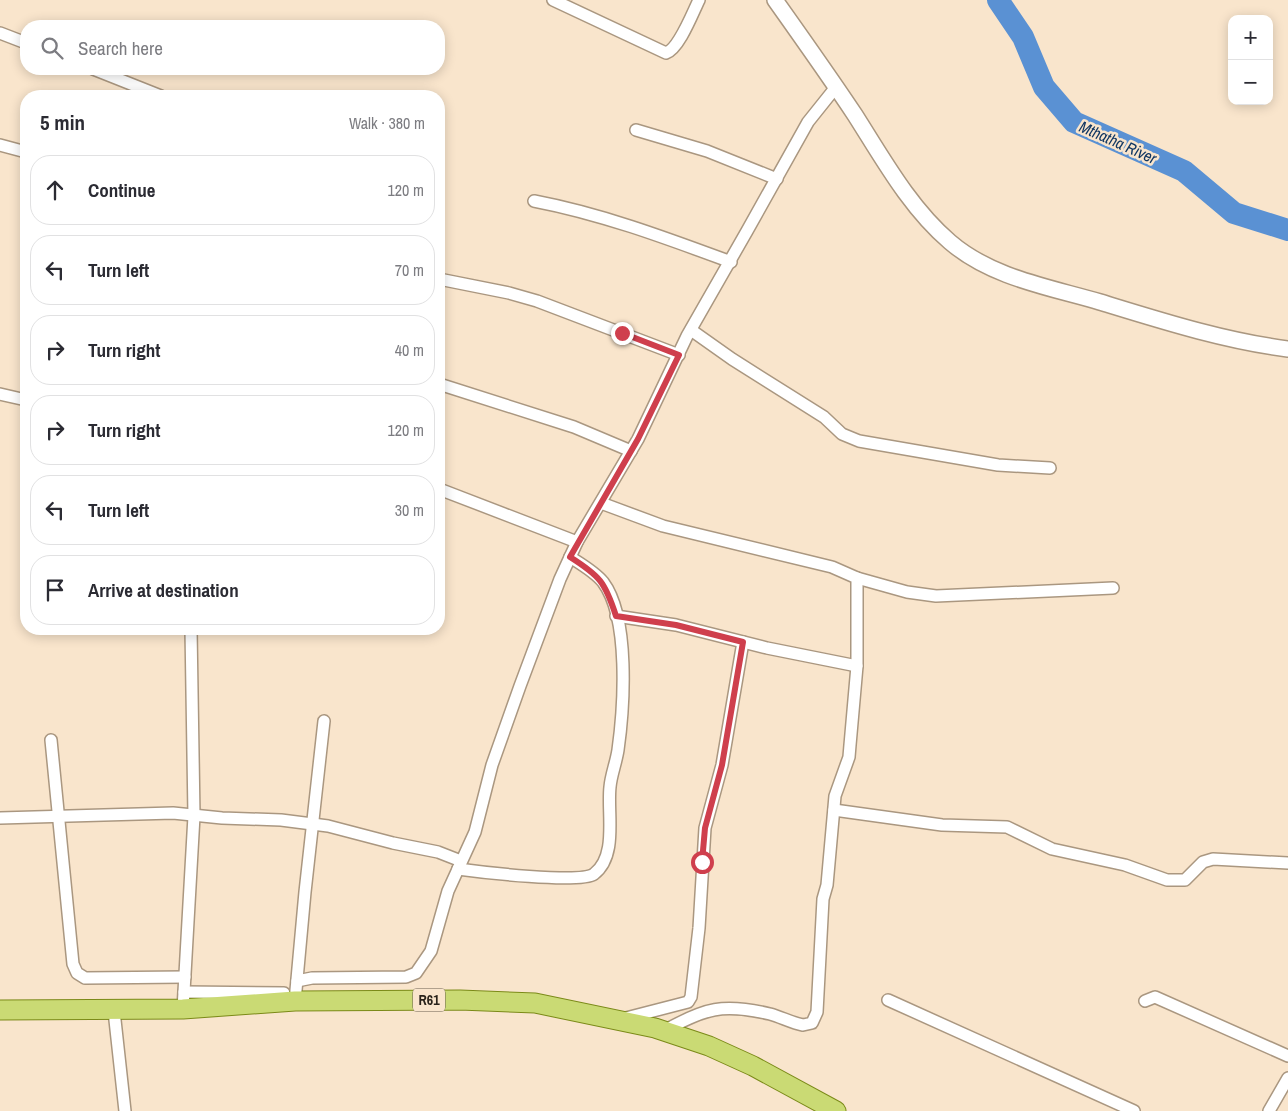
<!DOCTYPE html>
<html lang="en">
<head>
<meta charset="utf-8">
<style>
  :root { --surface:#fff; --page:#f7f7f7; --text:#2b2b33; --muted:#7c7c81; --line:#e1e1e2 }
  body { margin:0; font-family:"Archivo Narrow",sans-serif; background:var(--page); color:var(--text) }
  .controls { position:absolute; right:15px; top:15px; display:grid; overflow:hidden; border-radius:10px; box-shadow:0 2px 12px #0003 }
  .controls button { width:45px; height:45px; display:grid; place-items:center; padding:0; border:0; border-bottom:1px solid var(--line); background:var(--surface); color:var(--text); font:25px sans-serif }
  .stop { position:absolute; width:15px; height:15px; margin:-11px; border:4px solid #cf3f4d; border-radius:50%; background:#fff }
  .stop.end { background:#cf3f4d; border-color:#fff; box-shadow:0 1px 5px #0008 }
  .list { margin:0; padding:0; list-style:none }
  h2 { display:flex; justify-content:space-between; align-items:center; height:65px; margin:0; padding:0 20px; font-size:21px }
  h2 small { font-size:16px; font-weight:400; color:var(--muted) }
  .list li { display:grid; grid-template-columns:32px 1fr auto; gap:15px; align-items:center; box-sizing:border-box; height:70px; margin:0 10px 10px; padding:0 10px; border:1px solid var(--line); border-radius:20px }
  .list b { display:block; font-size:19px; white-space:nowrap }
  .list em { font-size:16px; font-style:normal; color:var(--muted) }
  .icon { flex:none; width:28px; height:28px; fill:none; stroke:currentColor; stroke-width:2; stroke-linecap:round; stroke-linejoin:round }
  .map { position:relative; flex:none; width:1288px; height:1111px; overflow:hidden }
  .search { position:absolute; background:var(--surface); box-shadow:0 2px 12px #0003; left:20px; top:20px; width:425px; height:55px; display:flex; align-items:center; gap:12px; box-sizing:border-box; padding:0 18px; border-radius:20px; color:var(--muted); font-size:19px }
  .panel { position:absolute; background:var(--surface); box-shadow:0 2px 12px #0003; left:20px; top:90px; width:425px; height:545px; border-radius:20px }
  .map>svg:first-child { display:block }
  .lines { fill:none; stroke-linecap:round; stroke-linejoin:round }
  .river { stroke:#5a91d3; stroke-width:22 }
  .minor-casing { stroke:#aa9780; stroke-width:14 }
  .tertiary-casing { stroke:#aa9780; stroke-width:18 }
  .primary-casing { stroke:#7b8a18; stroke-width:21 }
  .minor { stroke:#fff; stroke-width:11 }
  .tertiary { stroke:#fff; stroke-width:15 }
  .primary { stroke:#cada74; stroke-width:19 }
  .route { stroke:#cf3f4d; stroke-width:6 }
  .labels { text-anchor:middle; stroke-width:5; stroke-linejoin:round; paint-order:stroke }
  .shield { fill:#f9e5cc; stroke:#685d4f; stroke-width:1 }
  .shield-label { font-size:14px; font-weight:bold; fill:#2a231a }
  .water-label { font-size:16px; font-style:italic; fill:#103662; stroke:#f9e5cc }
</style>
</head>
<body>
<div class="map">
<svg width="1288" height="1111" viewBox="0 0 1288 1111">
  <rect width="100%" height="100%" fill="#f9e5cc"/>
  <g class="lines">
    <polyline class="river" points="998,0 1023,37 1044,87 1074,122 1184,171 1234,213 1288,230"/>
    <defs>
      <g id="minor">
        <path d="M553 0 666 53C679 49 693 12 699 0"/>
        <polyline points="0,33 26,43"/>
        <polyline points="93,69 161,96"/>
        <polyline points="636,130 707,151 777,179"/>
        <polyline points="0,145 26,152"/>
        <path d="M534 201C602 214 666 238 731 262"/>
        <polyline points="439,279 509,293 537,301 679,355"/>
        <polyline points="691,330 732,359 824,417 842,434 859,441 998,465 1050,468"/>
        <polyline points="439,384 574,427 631,451"/>
        <polyline points="0,394 26,400"/>
        <polyline points="439,489 577,542"/>
        <path d="M601 503 663 526 832 567 857 578V666L850 745 849 757 835 796 827 885 823 899 817 1012 812 1023 803 1025C792 1023 781 1017 770 1014 723 1003 705 1008 664 1031"/>
        <polyline points="857,578 907,592 936,596 1113,588"/>
        <polyline points="616,616 676,625 767,648 857,666"/>
        <polyline points="51,740 73,964 77,973 85,978 185,977"/>
        <polyline points="834,810 942,825 1007,827 1052,849 1125,865 1167,880 1185,880 1203,862 1213,859 1288,863"/>
        <polyline points="0,818 173,813 222,818 281,820 328,826 393,843 438,852 461,861"/>
        <path d="M458 869C480 872 580 884 594 874 618 856 607 813 610 787 611 775 616 763 618 750 624 707 630 618 603 582 595 572 581 564 570 557"/>
        <polyline points="297,981 312,978 406,977 416,973 431,951 448,891 475,832 492,765 520,686 560,579 577,542 638,439 687,336 747,231 808,122 836,87"/>
        <polyline points="184,992 284,993"/>
        <polyline points="888,1000 1134,1111"/>
        <polyline points="295,1001 305,892 324,721"/>
        <polyline points="1145,1001 1155,997 1288,1056"/>
        <polyline points="183,1009 194,816 191,629"/>
        <polyline points="114,1011 125,1111"/>
        <polyline points="622,1019 688,1002 691,997 699,928 705,828 722,765 743,642"/>
        <polyline points="1269,1111 1288,1078"/>
      </g>
      <path id="tertiary" d="M775 0C802 38 829 76 855 115 883 159 910 208 950 242 992 278 1049 287 1100 302 1162 321 1225 341 1288 349"/>
      <polyline id="primary" points="0,1010 183,1009 295,1001 460,1000 535,1003 655,1028 709,1046 753,1066 836,1111"/>
    </defs>
    <use href="#minor" class="minor-casing"/>
    <use href="#tertiary" class="tertiary-casing"/>
    <use href="#primary" class="primary-casing"/>
    <use href="#minor" class="minor"/>
    <use href="#tertiary" class="tertiary"/>
    <use href="#primary" class="primary"/>
  </g>
  <g class="lines">
    <path class="route" d="M622 333 679 355 638 439 570 557C600 576 605 582 616 616L676 625 743 642 722 765 705 828 702 862"/>
  </g>
  <g class="labels">
    <rect class="shield" x="413" y="988.5" width="32" height="23" rx="4"/>
    <g class="shield-label">
      <text x="429" y="1005">R61</text>
    </g>
    <g class="water-label">
      <text transform="translate(1118 142) rotate(24)" y="6">Mthatha River</text>
    </g>
  </g>
</svg>
<div class="controls">
<button>+</button>
<button>−</button>
</div>
<div class="stop" style="left:702px;top:862px"></div>
<div class="stop end" style="left:622px;top:333px"></div>
<div class="search"><svg class="icon" aria-label="search" viewBox="0 0 24 24"><circle cx="10" cy="10" r="6"/><path d="M15 15l6 6"/></svg>Search here</div>
<section class="panel">
<h2>5 min<small>Walk · 380 m</small></h2>
<ul class="list">
<li><svg class="icon" aria-label="ahead" viewBox="0 0 24 24"><path d="M12 20V5M6 11l6-6 6 6"/></svg><div><b>Continue</b></div><em>120 m</em></li>
<li><svg class="icon" aria-label="left" viewBox="0 0 24 24"><path d="M17 20v-9H6M10 6l-5 5 5 5"/></svg><div><b>Turn left</b></div><em>70 m</em></li>
<li><svg class="icon" aria-label="right" viewBox="0 0 24 24"><path d="M7 20v-9h11M14 6l5 5-5 5"/></svg><div><b>Turn right</b></div><em>40 m</em></li>
<li><svg class="icon" aria-label="right" viewBox="0 0 24 24"><path d="M7 20v-9h11M14 6l5 5-5 5"/></svg><div><b>Turn right</b></div><em>120 m</em></li>
<li><svg class="icon" aria-label="left" viewBox="0 0 24 24"><path d="M17 20v-9H6M10 6l-5 5 5 5"/></svg><div><b>Turn left</b></div><em>30 m</em></li>
<li><svg class="icon" aria-label="arrive" viewBox="0 0 24 24"><path d="M6 21V4h12l-3 4 3 4H6"/></svg><div><b>Arrive at destination</b></div></li>
</ul>
</section>
</div>
</body>
</html>
